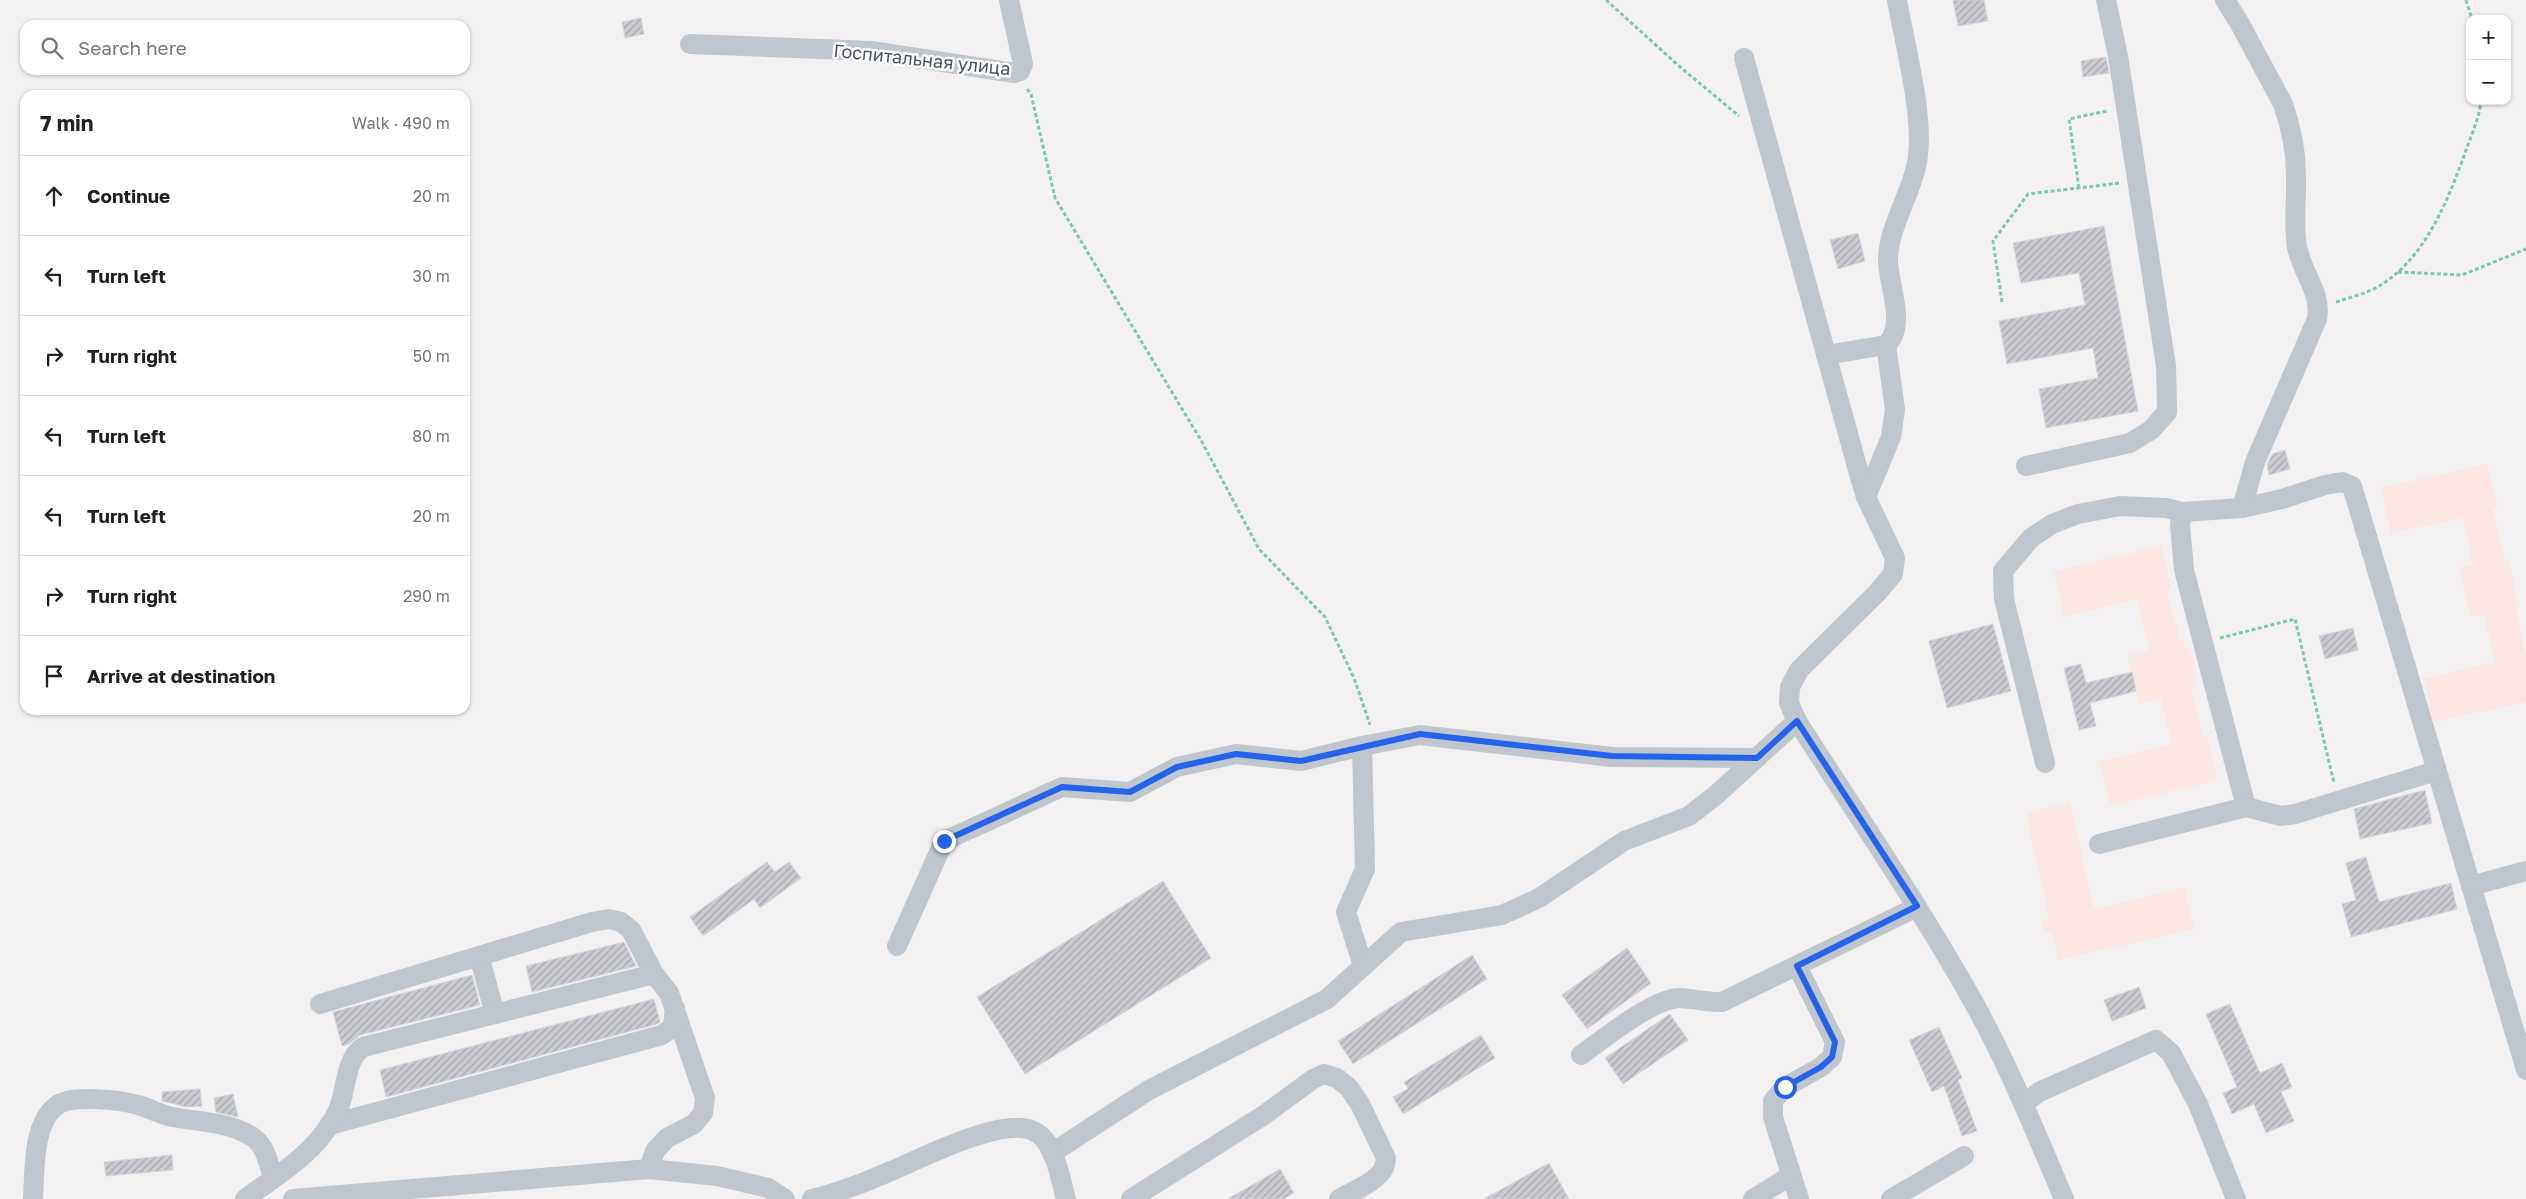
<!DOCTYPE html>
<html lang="en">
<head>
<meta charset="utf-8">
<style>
  :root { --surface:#fff; --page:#f2f2f2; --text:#202124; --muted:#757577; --line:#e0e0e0 }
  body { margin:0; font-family:"Golos Text",sans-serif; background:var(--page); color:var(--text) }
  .controls { position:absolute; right:15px; top:15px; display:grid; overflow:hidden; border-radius:10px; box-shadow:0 1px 4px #0004 }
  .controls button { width:45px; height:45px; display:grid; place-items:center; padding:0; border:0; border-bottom:1px solid var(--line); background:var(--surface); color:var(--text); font:25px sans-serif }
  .stop { position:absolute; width:15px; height:15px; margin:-11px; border:4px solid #2563eb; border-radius:50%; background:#fff }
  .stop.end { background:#2563eb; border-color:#fff; box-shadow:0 1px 5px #0008 }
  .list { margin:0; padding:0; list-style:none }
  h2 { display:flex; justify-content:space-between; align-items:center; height:65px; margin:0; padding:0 20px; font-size:21px }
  h2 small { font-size:16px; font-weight:400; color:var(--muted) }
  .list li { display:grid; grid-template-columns:32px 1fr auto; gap:15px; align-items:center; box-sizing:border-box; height:80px; padding:0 20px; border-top:1px solid var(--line) }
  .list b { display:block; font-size:19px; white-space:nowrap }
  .list em { font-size:16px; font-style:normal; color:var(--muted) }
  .icon { flex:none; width:28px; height:28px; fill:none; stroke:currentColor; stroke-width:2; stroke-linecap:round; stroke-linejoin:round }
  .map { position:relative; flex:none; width:2526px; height:1199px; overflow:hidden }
  .search { position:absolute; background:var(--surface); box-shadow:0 1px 4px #0004; left:20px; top:20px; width:450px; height:55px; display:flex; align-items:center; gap:12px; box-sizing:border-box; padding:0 18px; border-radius:15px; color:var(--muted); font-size:19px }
  .panel { position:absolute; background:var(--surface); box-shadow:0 1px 4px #0004; left:20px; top:90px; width:450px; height:625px; border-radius:15px }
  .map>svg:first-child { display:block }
  .medical { fill:#fae6e3 }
  .building { fill:url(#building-hatch); stroke:#d4d6db }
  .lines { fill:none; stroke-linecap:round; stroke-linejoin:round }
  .path { stroke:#7bcaa9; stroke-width:3; stroke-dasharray:4 2.5; stroke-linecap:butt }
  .minor { stroke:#bfc6ce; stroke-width:20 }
  .route { stroke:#2563eb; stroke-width:6 }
  .labels { text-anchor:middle; stroke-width:5; stroke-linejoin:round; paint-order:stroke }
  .street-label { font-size:18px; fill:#49525d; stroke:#fff }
</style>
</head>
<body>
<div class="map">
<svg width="2526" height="1199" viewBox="0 0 2526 1199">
  <defs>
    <pattern id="building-hatch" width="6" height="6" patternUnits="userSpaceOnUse" patternTransform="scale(1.25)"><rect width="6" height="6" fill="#caccd2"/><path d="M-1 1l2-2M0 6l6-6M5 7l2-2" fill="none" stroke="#a6a8ae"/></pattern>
  </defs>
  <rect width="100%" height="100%" fill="#f2f0f0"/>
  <g class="medical">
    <polygon points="2487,464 2497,507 2493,508 2504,559 2508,558 2518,603 2515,604 2526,654 2526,702 2433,722 2424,679 2495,662 2484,614 2470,616 2459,568 2473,565 2463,518 2391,533 2381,488"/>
    <polygon points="2161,546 2171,588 2167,590 2180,640 2183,640 2186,649 2190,648 2196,673 2192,675 2194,684 2191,685 2203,737 2207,737 2217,780 2110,806 2099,762 2172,744 2161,699 2139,704 2128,656 2150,651 2137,599 2064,617 2054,572"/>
    <polygon points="2070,803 2094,909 2184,888 2194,929 2058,960 2052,931 2044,932 2041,920 2049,918 2026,813"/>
  </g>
  <g class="building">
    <polygon points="1953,0 1984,0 1988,21 1958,26"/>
    <polygon points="641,18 644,34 625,38 622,22"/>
    <polygon points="2106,57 2109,73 2083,77 2081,61"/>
    <polygon points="2104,226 2138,411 2046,428 2039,389 2098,378 2093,348 2007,364 1999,321 2085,305 2079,273 2021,283 2013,243"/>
    <polygon points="1858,233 1865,261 1838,269 1830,240"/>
    <polygon points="2285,450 2290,469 2269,475 2267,465 2272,454"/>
    <polygon points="1993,624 2011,691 1947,708 1929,641"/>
    <polygon points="2353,628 2358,650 2325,659 2319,636"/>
    <polygon points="2081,664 2086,683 2132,672 2136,691 2090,703 2096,726 2079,730 2064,668"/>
    <polygon points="2425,790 2432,823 2360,839 2354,809"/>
    <polygon points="2366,857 2379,902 2451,883 2457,909 2351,937 2342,904 2356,900 2346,863"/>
    <polygon points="767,862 775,872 789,862 801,878 760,908 754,899 703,936 690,917"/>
    <polygon points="1163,881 1211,958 1025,1074 977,997"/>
    <polygon points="624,942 636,966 532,992 526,966"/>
    <polygon points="1627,948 1651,983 1587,1029 1562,995"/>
    <polygon points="1472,955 1487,979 1353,1064 1338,1041"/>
    <polygon points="472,975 480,1005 360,1035 349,1044 342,1046 333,1012"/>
    <polygon points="2139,987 2146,1008 2112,1021 2104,1000"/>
    <polygon points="654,999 660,1022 657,1024 386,1097 380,1070"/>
    <polygon points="2230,1004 2260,1073 2282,1063 2292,1087 2281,1092 2294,1121 2266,1133 2254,1104 2232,1114 2223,1093 2237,1087 2206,1014"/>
    <polygon points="1670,1014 1688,1040 1623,1084 1605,1058"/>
    <polygon points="1939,1027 1962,1078 1958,1080 1977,1131 1962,1136 1944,1086 1932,1092 1909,1040"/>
    <polygon points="1481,1035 1495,1058 1403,1114 1393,1097 1408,1089 1404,1082"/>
    <polygon points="200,1089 202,1106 187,1107 162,1101 162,1092"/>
    <polygon points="233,1094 238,1117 216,1112 214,1098"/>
    <polygon points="172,1155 173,1170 106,1176 104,1162"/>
    <polygon points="1549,1163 1569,1199 1484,1199"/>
    <polygon points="1280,1169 1294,1193 1284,1199 1228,1199"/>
  </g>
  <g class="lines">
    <g class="path">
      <polyline points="1606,0 1679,66 1739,116"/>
      <polyline points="2466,0 2472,19"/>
      <polyline points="1027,89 1031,94 1055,198 1202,442 1259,549 1325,617 1354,678 1370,725"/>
      <polyline points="2079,188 2069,119 2107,111"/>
      <polyline points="2398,272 2462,275 2526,249"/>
      <polyline points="2002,302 1993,241 2028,194 2120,183"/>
      <path d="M2336 302C2350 297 2366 294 2379 286 2425 259 2448 200 2465 153 2471 136 2479 119 2481 101"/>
      <polyline points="2220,638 2295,619 2334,783"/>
    </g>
    <g class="minor">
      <polyline points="690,44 871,51 1014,73 1020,71 1023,64 1009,0"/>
      <path d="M1744 58 1860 477 1866 497 1895 558 1893 574 1877 593 1799 670 1790 687 1789 703 1797 721C1855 812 1917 902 1970 996 2007 1061 2035 1131 2064 1199"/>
      <path d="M1826 355 1886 345C1908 325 1887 283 1888 257 1890 224 1911 195 1917 162 1925 118 1905 46 1897 0"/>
      <polyline points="2026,466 2130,443 2151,430 2167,412 2166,366 2118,56 2106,0"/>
      <polyline points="1866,497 1891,437 1895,409 1886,345"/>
      <polyline points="2242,508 2282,499 2325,485 2342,482 2352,486 2526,1070"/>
      <polyline points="2182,512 2180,525 2184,570 2246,807"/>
      <path d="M2045 763 2004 599 2003 571 2031 538 2052 524 2078 514 2120 506 2166 508 2182 512 2242 508 2255 462 2317 319C2322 293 2302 273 2297 247 2293 223 2297 199 2296 175 2296 150 2291 127 2283 104L2240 24 2225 0"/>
      <polyline points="2099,844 2246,807 2281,816 2295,814 2436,771"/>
      <polyline points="2471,886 2526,871"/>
      <polyline points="897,946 944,841 1062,787 1130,792 1177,767 1236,754 1301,761 1362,746"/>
      <polyline points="479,956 495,1014"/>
      <polyline points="1363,966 1346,912 1365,869 1362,746 1420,735 1612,757 1757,758"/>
      <polyline points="1797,966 1835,1042 1832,1057 1821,1067 1785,1087 1773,1101 1773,1117 1799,1199"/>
      <polyline points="320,1004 592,922 609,919 621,922 631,930 654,974 669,993 705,1098 703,1113 694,1124 667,1138 655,1151 649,1169"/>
      <path d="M1581 1055C1602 1040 1654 998 1679 998 1692 998 1707 1003 1722 1002L1917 907"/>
      <polyline points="2024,1103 2039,1092 2156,1040 2171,1053 2198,1104 2236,1199"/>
      <polyline points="329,1125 662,1035 673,1027 675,1008"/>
      <polyline points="1052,1153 1149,1090 1327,999 1401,932 1502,915 1539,898 1624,841 1689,816 1716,795 1797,721"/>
      <path d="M33 1199C35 1171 32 1125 56 1106 70 1094 121 1100 138 1105 150 1108 161 1115 173 1117 199 1122 232 1122 254 1138 266 1147 269 1165 273 1178"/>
      <path d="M245 1199C272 1179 304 1160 324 1133 329 1126 335 1118 338 1110 347 1091 344 1060 363 1047L654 974"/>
      <polyline points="293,1199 649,1169 717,1176 768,1188 785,1199"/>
      <path d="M812 1199C838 1193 866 1182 891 1171 922 1158 1000 1118 1031 1130 1055 1138 1060 1178 1066 1199"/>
      <path d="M1131 1199 1264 1115 1313 1079 1324 1074 1337 1078 1349 1088 1360 1104 1386 1158C1386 1180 1356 1189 1339 1199"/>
      <polyline points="1753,1199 1790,1176"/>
      <polyline points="1891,1199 1964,1156"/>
    </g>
  </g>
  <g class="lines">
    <polyline class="route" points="944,841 1062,787 1130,792 1177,767 1236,754 1301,761 1420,734 1612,756 1757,758 1797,721 1917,906 1797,966 1835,1042 1832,1057 1821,1067 1785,1087"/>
  </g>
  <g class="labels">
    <g class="street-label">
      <text transform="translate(922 60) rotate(6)" y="6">Госпитальная улица</text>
    </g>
  </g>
</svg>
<div class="controls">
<button>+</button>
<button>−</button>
</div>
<div class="stop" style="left:1785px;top:1087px"></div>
<div class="stop end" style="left:944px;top:841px"></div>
<div class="search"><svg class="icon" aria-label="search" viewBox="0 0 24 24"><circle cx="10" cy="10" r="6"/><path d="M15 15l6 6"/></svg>Search here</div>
<section class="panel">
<h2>7 min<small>Walk · 490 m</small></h2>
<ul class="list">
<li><svg class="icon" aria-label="ahead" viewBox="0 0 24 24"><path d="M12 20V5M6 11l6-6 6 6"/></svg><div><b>Continue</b></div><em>20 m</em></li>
<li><svg class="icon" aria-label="left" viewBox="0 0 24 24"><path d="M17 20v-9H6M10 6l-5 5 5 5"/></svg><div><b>Turn left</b></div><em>30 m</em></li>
<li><svg class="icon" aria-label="right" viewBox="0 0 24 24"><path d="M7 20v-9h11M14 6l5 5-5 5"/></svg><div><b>Turn right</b></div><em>50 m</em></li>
<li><svg class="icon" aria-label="left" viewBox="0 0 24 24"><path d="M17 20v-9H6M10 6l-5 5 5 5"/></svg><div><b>Turn left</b></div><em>80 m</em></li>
<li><svg class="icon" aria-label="left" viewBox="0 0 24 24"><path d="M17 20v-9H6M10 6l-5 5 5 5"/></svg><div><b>Turn left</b></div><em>20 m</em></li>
<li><svg class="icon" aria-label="right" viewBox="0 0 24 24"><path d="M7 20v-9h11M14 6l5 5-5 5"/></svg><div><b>Turn right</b></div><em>290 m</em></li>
<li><svg class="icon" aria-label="arrive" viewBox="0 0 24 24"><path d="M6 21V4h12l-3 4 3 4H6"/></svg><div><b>Arrive at destination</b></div></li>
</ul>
</section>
</div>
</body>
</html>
